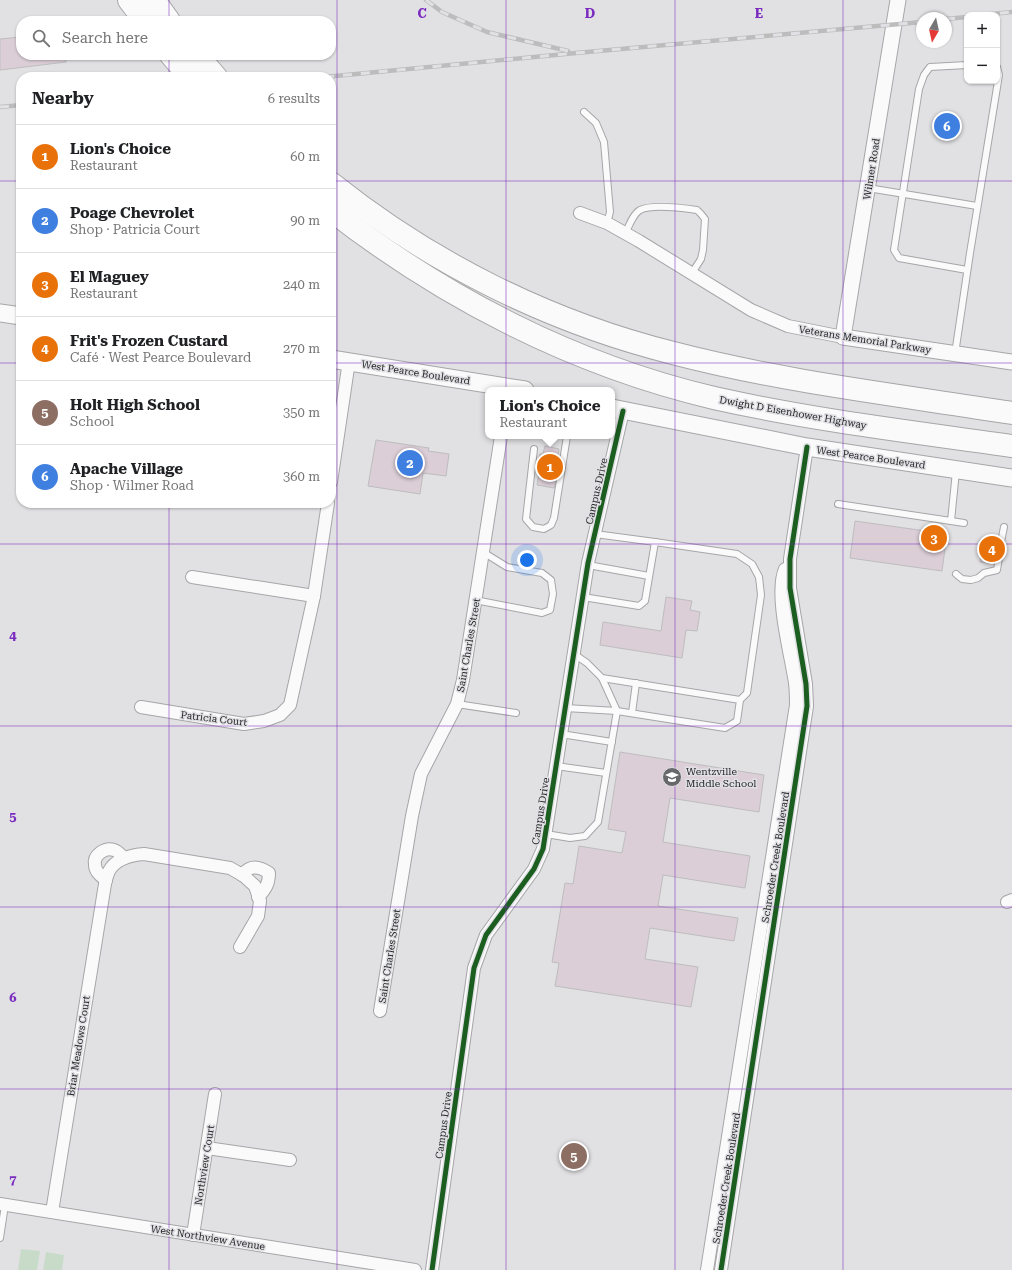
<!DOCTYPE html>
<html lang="en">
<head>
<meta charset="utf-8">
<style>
  :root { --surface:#fff; --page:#f2f2f2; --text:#202124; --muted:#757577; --line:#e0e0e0; --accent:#67686a }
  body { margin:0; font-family:"Roboto Serif",serif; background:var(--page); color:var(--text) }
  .controls { position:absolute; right:12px; top:12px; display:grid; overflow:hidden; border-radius:8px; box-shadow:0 1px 3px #0004 }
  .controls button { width:36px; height:36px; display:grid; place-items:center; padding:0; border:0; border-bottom:1px solid var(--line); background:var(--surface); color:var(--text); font:20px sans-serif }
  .compass { position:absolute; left:916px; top:12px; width:36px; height:36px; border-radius:50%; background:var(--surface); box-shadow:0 1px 3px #0004; rotate:189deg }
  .you { position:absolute; left:527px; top:560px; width:14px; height:14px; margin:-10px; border:3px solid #fff; border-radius:50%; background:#1a73e8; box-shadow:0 0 0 6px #1a73e833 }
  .badge { display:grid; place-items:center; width:26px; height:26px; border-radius:50%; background:var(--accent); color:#fff; font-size:13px; font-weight:700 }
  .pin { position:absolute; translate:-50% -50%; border:2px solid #fff; box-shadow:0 1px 4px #0006 }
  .popup { position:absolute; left:485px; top:387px; width:130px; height:52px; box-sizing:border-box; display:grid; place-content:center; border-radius:8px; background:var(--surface); filter:drop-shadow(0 1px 3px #0005); font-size:13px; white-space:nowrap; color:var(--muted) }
  .popup b { font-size:15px; color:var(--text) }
  .popup::after { content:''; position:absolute; left:50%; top:100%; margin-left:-8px; border:8px solid transparent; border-top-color:var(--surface) }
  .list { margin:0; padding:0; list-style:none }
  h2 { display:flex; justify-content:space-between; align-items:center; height:52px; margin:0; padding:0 16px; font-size:17px }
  h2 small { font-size:13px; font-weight:400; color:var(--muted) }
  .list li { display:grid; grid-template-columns:26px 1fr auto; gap:12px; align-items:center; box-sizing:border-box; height:64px; padding:0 16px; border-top:1px solid var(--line) }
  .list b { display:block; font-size:15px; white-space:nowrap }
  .list p { margin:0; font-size:13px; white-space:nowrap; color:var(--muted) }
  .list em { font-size:13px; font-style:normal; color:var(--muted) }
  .icon { flex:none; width:22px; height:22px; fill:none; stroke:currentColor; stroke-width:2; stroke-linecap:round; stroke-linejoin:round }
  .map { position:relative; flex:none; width:1012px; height:1270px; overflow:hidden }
  .search { position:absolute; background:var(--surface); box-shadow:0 1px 3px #0004; left:16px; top:16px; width:320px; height:44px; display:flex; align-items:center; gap:10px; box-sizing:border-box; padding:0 14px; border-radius:16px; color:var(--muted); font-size:15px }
  .panel { position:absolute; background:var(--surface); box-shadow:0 1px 3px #0004; left:16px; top:72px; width:320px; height:436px; border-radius:16px }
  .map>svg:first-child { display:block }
  .green { fill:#c8dbc9 }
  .building { fill:#dcced7; stroke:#bdbdbe }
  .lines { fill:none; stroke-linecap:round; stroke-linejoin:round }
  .service-casing { stroke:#a6a6a8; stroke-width:8 }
  .minor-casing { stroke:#a6a6a8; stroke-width:14 }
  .tertiary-casing { stroke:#a6a6a8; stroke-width:17 }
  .secondary-casing { stroke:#a6a6a8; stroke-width:19 }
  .motorway-casing { stroke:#a6a6a8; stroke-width:24 }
  .service { stroke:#fafafb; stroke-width:6 }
  .minor { stroke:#fafafb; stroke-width:12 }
  .tertiary { stroke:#fafafb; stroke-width:15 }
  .secondary { stroke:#fafafb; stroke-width:17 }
  .motorway { stroke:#fafafb; stroke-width:22 }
  .rail-casing { stroke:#bcbcbd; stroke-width:4.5 }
  .rail { stroke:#e0e0e5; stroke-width:3; stroke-dasharray:9; stroke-linecap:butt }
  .cycleway-casing { stroke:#e0e0e5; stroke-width:8 }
  .cycleway { stroke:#1b5e20; stroke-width:5 }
  .grid { fill:none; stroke:#7b2cbf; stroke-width:1; stroke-opacity:0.55 }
  .labels { text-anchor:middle; stroke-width:3; stroke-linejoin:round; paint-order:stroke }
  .street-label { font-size:10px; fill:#262728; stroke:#e0e0e5 }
  .poi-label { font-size:10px; fill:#262728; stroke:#e0e0e5; text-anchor:start }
  .grid-label { font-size:13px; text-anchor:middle; font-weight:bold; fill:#7b2cbf; stroke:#e0e0e5; stroke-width:3; stroke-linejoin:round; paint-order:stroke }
</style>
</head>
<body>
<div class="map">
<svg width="1012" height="1270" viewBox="0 0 1012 1270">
  <rect width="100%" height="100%" fill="#e1e1e4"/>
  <g class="green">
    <polygon points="21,1249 40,1251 37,1270 18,1270"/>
    <polygon points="46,1252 64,1255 62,1270 43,1270"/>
  </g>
  <g class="building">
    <polygon points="21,37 21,55 65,55 66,62 0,70 0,39"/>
    <polygon points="376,440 429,448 428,451 449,454 446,476 423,473 420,494 368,486"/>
    <polygon points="545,446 559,449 557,462 559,462 558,471 559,471 558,475 557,475 554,488 537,485 541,462 539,462 540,454 543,454"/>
    <polygon points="855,521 947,534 942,571 850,558"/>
    <polygon points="984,537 999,539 1002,544 1001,551 995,564 980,562 982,548 978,548 979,541"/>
    <polygon points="666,597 692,601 690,610 700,612 697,631 686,630 682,658 600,645 603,622 661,631"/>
    <polygon points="620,752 764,775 759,812 670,798 663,842 750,856 745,888 663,875 658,906 738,918 734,941 650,928 645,959 698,967 691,1007 555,986 559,963 552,962 565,883 573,884 579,846 622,853 626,832 608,829"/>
  </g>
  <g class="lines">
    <defs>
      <g id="service">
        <polyline points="584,112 596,123 604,142 610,212 607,223"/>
        <polyline points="868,188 977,206"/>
        <path d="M625 234C629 226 633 214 640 210 652 204 683 208 697 210L701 214 705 219 703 250 701 259 692 273"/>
        <polyline points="967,270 899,258 894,250 919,89 924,75 930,67 967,65"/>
        <polyline points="955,354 970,253 999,75 997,67"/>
        <polyline points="534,449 526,519 533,527 544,529 551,525 554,518 567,436"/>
        <polyline points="838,504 951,521 956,471"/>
        <polyline points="951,521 964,523"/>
        <polyline points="655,542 737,554 752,564 759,577 761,595 747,693 740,700"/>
        <polyline points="1001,542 1004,527"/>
        <polyline points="588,565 649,576"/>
        <polyline points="956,574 962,579 971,580 978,578 984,573 997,570 1000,551"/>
        <polyline points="583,597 639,606 645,601 655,542 595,534"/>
        <polyline points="475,600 542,613 550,610 553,594 551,580 542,573 507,567 483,552"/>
        <polyline points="457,704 516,713"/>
        <polyline points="565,708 617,711 725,728 737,721 740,700 602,678 587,663 574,654"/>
        <polyline points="632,713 636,683"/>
        <polyline points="561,734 612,742"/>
        <polyline points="556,766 606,773"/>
        <polyline points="546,834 570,838 585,836 598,822 617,711 602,678"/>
        <polyline points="0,1238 5,1205"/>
      </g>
      <g id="minor">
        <polyline points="580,213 607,223 639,241 751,310 788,326 843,337"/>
        <polyline points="331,482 349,361"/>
        <polyline points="192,577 314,596 328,503"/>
        <polyline points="141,707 244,724 264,721 280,715 290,705 314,596"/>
        <path d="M242 875C250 865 259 866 269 873 269 883 266 889 258 897"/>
        <path d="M106 880C101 876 95 872 95 865 93 855 105 847 114 850 118 851 121 855 124 858"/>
        <polyline points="1007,902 1012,900"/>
        <polyline points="380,1011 412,816 421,774 457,704 463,680 501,436"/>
        <polyline points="207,1148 290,1160"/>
        <polyline points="0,1204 415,1270"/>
        <path d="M52 1212 105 884C106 880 107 875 109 871 116 858 131 855 144 854L230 868 244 876 255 886 260 901 258 916 240 947"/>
        <polyline points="193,1235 215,1094"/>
        <polyline points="432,1270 474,968 486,935 534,869 543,849 588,563 623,411"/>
        <path d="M707 1270 796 705C796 698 796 691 795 683 791 655 774 594 785 569"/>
        <polyline points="721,1270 807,706 806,684 790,588 790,559 807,447"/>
      </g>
      <polyline id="tertiary" points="898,0 843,337 1012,362"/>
      <g id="secondary">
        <polyline points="0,313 21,316"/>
        <polyline points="331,359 525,390"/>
        <polyline points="612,408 807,447 1012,478"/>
      </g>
      <g id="motorway">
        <polyline points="129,0 145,21"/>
        <polyline points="154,0 169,21"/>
        <polyline points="171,55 190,77"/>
        <polyline points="197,55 216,77"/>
        <path d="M331 183C431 263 549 322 673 353 784 382 899 395 1012 413"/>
        <path d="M331 210C444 298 574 365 714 398 812 420 913 432 1012 446"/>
      </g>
    </defs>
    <use href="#service" class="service-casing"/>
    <use href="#minor" class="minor-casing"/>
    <use href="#tertiary" class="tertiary-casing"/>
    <use href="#secondary" class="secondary-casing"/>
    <use href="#motorway" class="motorway-casing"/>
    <use href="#service" class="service"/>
    <use href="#minor" class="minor"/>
    <use href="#tertiary" class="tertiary"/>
    <use href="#secondary" class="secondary"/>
    <use href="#motorway" class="motorway"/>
    <defs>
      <g id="rail">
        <polyline points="426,0 442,12 487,32 568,51"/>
        <polyline points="982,15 1012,12"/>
        <polyline points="946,19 967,17"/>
        <polyline points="325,77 576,53 922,22"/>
        <polyline points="0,107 21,105"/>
      </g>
    </defs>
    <use href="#rail" class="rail-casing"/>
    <use href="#rail" class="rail"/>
    <defs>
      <g id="cycleway">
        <polyline points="432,1270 474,968 486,935 534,869 543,849 588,563 623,411"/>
        <polyline points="721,1270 807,706 806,684 790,588 790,559 807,447"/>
      </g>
    </defs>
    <use href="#cycleway" class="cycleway-casing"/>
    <use href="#cycleway" class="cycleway"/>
  </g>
  <path class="grid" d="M169 0V21M337 0V1270M506 0V1270M675 0V1270M843 0V1270M169 55V77M0 181H21M331 181H1012M0 363H21M331 363H1012M169 503V1270M0 544H1012M0 726H1012M0 907H1012M0 1089H1012"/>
  <defs>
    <symbol id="school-disc" viewBox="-11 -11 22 22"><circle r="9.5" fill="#67686a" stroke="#e0e0e5"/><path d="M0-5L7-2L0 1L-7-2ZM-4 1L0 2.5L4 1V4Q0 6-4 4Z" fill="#fff"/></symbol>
  </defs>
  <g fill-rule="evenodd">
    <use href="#school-disc" x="661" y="766" width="22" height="22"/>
  </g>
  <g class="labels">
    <g class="street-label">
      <text transform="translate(871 169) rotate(-81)" y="4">Wilmer Road</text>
      <text transform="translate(865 339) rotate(9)" y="4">Veterans Memorial Parkway</text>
      <text transform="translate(416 372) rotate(9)" y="4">West Pearce Boulevard</text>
      <text transform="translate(793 412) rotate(10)" y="4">Dwight D Eisenhower Highway</text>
      <text transform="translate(871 457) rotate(8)" y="4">West Pearce Boulevard</text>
      <text transform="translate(596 491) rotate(-77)" y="4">Campus Drive</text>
      <text transform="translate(468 645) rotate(-80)" y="4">Saint Charles Street</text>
      <text transform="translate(214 718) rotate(7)" y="4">Patricia Court</text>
      <text transform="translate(540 811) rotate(-81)" y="4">Campus Drive</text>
      <text transform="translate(775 857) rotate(-81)" y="4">Schroeder Creek Boulevard</text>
      <text transform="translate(389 956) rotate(-81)" y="4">Saint Charles Street</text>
      <text transform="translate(78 1046) rotate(-81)" y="4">Briar Meadows Court</text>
      <text transform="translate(443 1125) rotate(-82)" y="4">Campus Drive</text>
      <text transform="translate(204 1165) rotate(-81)" y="4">Northview Court</text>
      <text transform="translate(726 1178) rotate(-81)" y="4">Schroeder Creek Boulevard</text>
      <text transform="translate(208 1237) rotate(9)" y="4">West Northview Avenue</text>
    </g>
    <g class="poi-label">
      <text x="686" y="775">Wentzville<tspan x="686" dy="12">Middle School</tspan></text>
    </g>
  </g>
  <g class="grid-label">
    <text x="422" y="18">C</text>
    <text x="590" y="18">D</text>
    <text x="759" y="18">E</text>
    <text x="13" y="640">4</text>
    <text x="13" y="821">5</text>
    <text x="13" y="1002">6</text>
    <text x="13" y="1184">7</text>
  </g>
</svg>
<div class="controls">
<button>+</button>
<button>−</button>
</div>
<svg class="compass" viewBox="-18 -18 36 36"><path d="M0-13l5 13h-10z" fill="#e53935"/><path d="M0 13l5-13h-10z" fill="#757577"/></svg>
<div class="you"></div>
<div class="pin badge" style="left:550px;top:467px;background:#e8710a">1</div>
<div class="popup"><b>Lion's Choice</b>Restaurant</div>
<div class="pin badge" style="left:410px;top:463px;background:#3f7fe0">2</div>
<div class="pin badge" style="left:934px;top:538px;background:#e8710a">3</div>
<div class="pin badge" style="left:992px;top:549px;background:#e8710a">4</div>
<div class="pin badge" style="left:574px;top:1156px;background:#8d6e63">5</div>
<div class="pin badge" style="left:947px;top:126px;background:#3f7fe0">6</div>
<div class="search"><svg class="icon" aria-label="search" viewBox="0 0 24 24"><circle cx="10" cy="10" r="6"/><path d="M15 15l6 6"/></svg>Search here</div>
<section class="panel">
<h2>Nearby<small>6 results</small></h2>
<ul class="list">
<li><span class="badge" style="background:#e8710a">1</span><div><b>Lion's Choice</b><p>Restaurant</p></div><em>60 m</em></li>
<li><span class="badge" style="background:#3f7fe0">2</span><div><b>Poage Chevrolet</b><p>Shop · Patricia Court</p></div><em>90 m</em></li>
<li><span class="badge" style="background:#e8710a">3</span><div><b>El Maguey</b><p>Restaurant</p></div><em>240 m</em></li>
<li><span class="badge" style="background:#e8710a">4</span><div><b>Frit's Frozen Custard</b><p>Café · West Pearce Boulevard</p></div><em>270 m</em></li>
<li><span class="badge" style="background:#8d6e63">5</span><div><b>Holt High School</b><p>School</p></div><em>350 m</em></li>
<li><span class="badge" style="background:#3f7fe0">6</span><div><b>Apache Village</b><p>Shop · Wilmer Road</p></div><em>360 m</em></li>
</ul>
</section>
</div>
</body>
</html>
